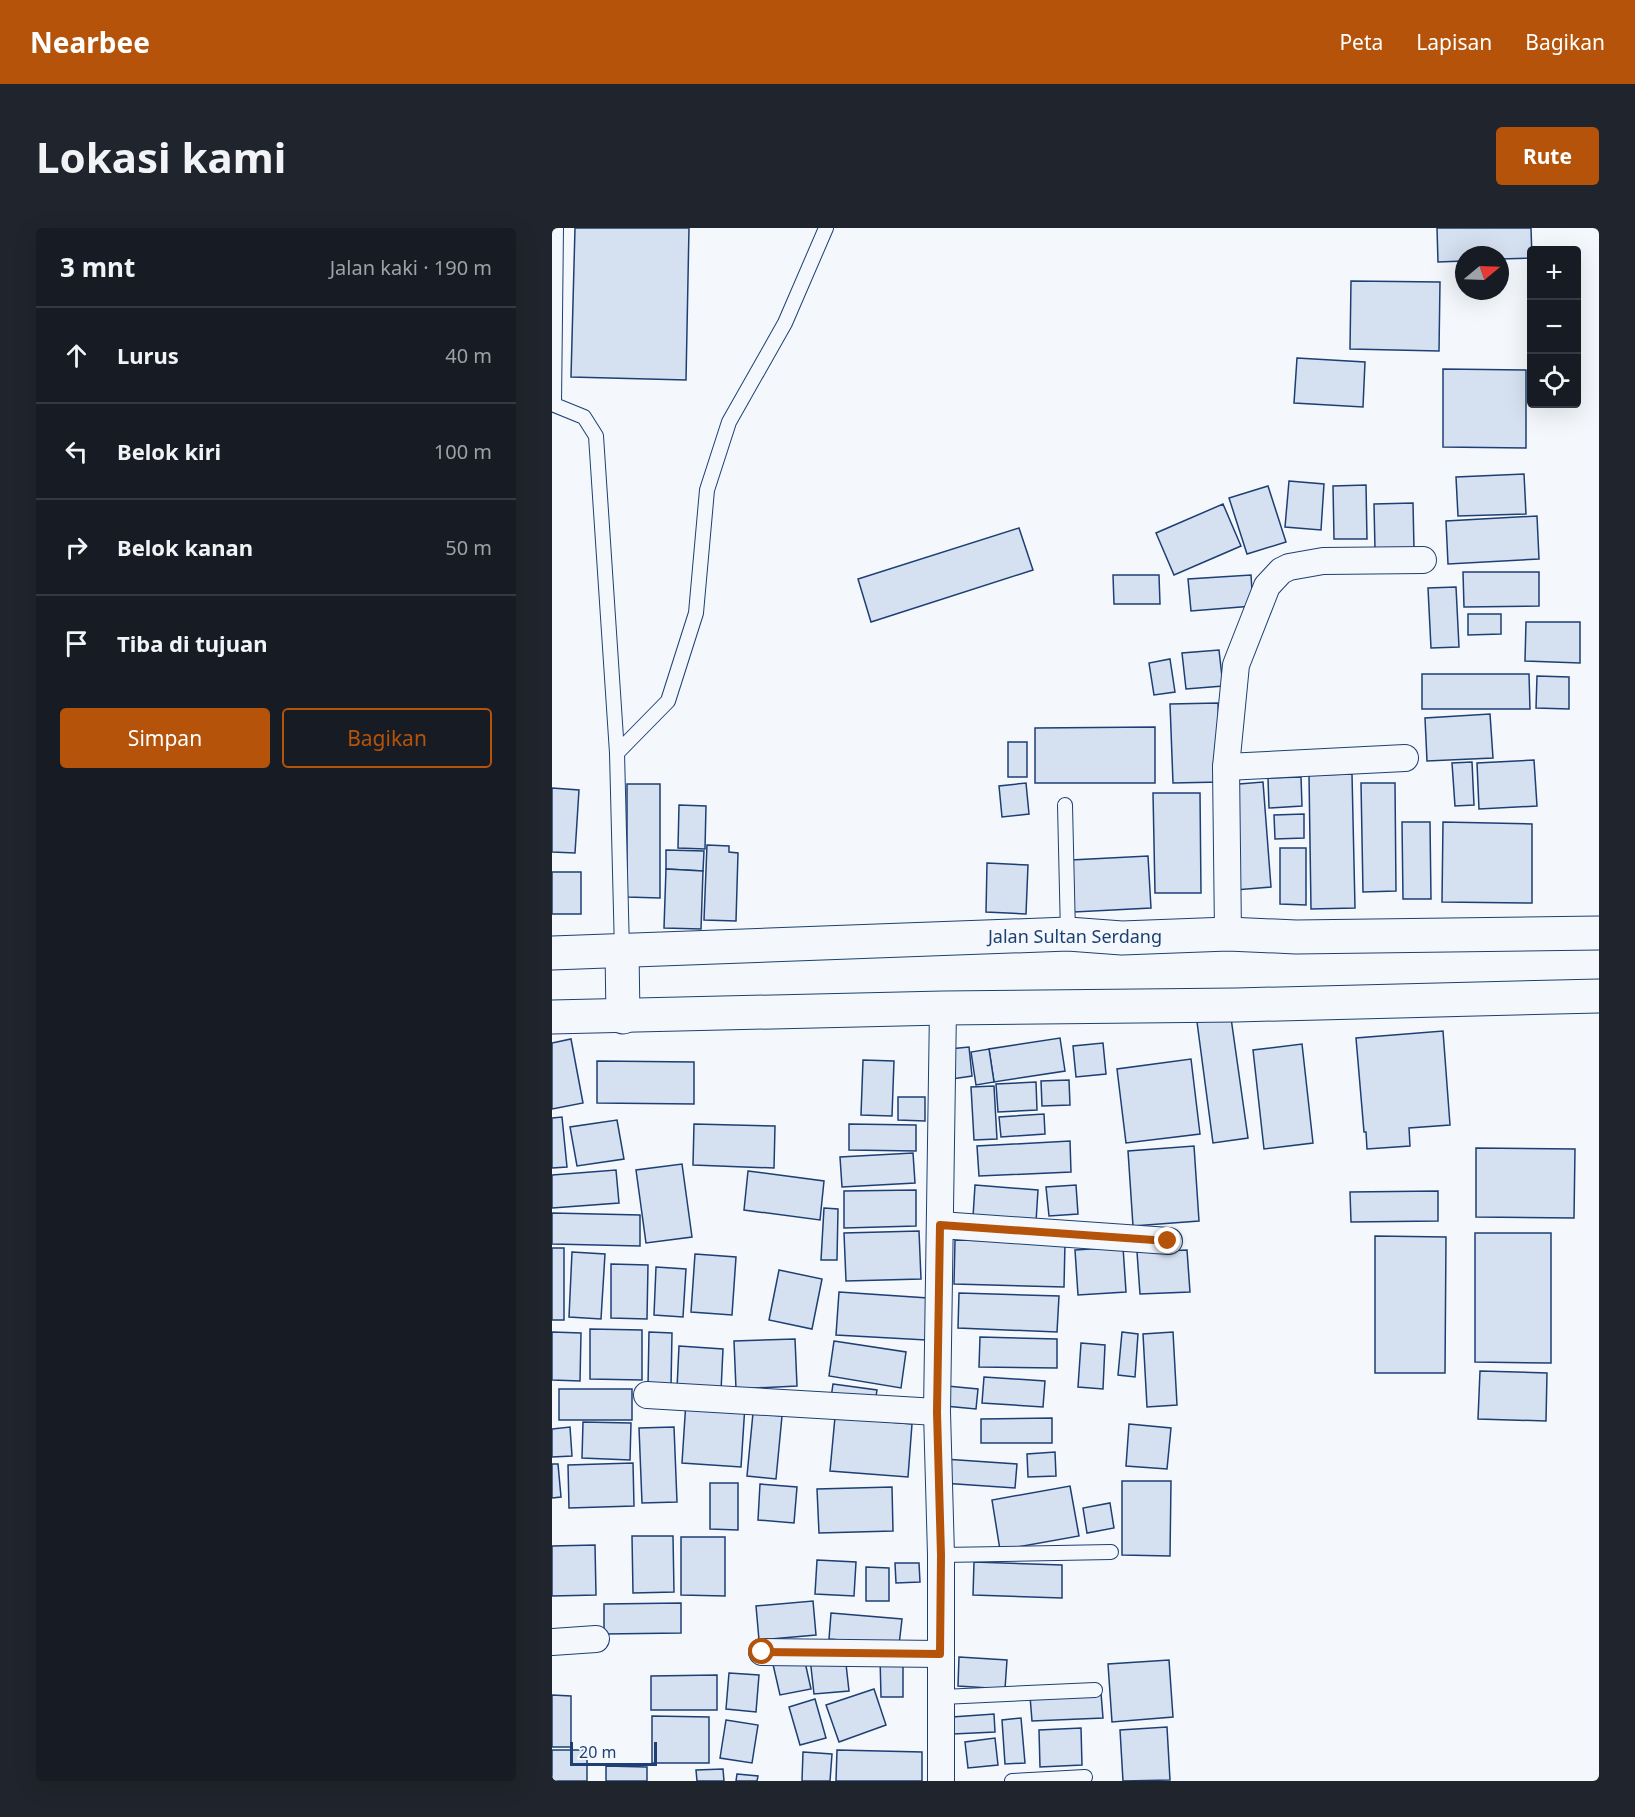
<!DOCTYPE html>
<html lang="id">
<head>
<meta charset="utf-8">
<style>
  :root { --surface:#171b24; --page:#20242c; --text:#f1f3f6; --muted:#9ea1a6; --line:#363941; --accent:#b45309 }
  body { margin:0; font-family:"Noto Sans",sans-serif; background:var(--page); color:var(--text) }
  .controls { position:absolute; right:18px; top:18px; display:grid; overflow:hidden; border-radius:6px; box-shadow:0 6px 24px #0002 }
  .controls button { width:54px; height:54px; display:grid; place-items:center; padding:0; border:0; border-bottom:2px solid var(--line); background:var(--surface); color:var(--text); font:30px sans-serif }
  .compass { position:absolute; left:903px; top:18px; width:54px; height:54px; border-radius:50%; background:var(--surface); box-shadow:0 6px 24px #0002; rotate:71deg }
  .scale { position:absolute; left:18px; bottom:15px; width:87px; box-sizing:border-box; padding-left:6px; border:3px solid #1d3f73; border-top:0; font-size:16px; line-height:21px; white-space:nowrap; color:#1d3f73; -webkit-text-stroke:4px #f4f7fb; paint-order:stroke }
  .stop { position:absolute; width:18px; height:18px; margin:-14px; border:4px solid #b45309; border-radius:50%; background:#fff }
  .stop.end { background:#b45309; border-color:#fff; box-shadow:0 2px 6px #0008 }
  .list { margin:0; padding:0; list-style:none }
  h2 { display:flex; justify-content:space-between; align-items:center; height:78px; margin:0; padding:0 24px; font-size:26px }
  h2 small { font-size:20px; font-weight:400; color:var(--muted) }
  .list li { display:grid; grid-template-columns:39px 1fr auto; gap:18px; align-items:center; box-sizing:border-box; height:96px; padding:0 24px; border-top:2px solid var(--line) }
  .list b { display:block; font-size:22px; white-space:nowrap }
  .list em { font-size:20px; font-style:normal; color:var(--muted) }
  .actions { display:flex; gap:12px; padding:18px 24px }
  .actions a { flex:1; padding:14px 0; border:2px solid var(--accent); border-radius:6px; text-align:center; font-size:21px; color:var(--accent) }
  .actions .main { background:var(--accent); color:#fff }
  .icon { flex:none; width:33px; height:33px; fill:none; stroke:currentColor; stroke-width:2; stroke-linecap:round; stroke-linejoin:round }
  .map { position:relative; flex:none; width:1047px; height:1553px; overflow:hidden; border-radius:6px }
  header { display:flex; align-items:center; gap:36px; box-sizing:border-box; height:84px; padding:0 30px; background:var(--accent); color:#fff }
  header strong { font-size:28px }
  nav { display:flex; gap:33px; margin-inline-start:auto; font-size:21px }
  .intro { display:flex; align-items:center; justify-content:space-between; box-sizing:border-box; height:144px; padding:0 36px }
  h1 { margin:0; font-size:42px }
  .button { padding:15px 27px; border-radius:6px; background:var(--accent); color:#fff; font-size:21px; font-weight:700 }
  main { display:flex; gap:36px; padding:0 36px }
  aside { flex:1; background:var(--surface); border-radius:6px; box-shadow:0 6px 24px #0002 }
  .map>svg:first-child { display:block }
  .building { fill:#d5e0f0; stroke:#1d3f73; stroke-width:1.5 }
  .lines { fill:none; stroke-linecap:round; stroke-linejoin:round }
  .lane-casing { stroke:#1d3f73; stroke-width:16 }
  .street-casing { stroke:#1d3f73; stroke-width:28 }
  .highway-casing { stroke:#1d3f73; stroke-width:35 }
  .lane { stroke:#f4f7fb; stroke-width:14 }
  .street { stroke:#f4f7fb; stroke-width:26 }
  .highway { stroke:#f4f7fb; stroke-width:33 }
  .route { stroke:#b45309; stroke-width:8 }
  .labels { text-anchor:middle; stroke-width:4.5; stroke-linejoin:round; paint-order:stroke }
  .street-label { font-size:18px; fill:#1d3f73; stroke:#f4f7fb }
</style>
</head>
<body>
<header>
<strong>Nearbee</strong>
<nav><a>Peta</a><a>Lapisan</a><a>Bagikan</a></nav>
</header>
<div class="intro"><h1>Lokasi kami</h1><a class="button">Rute</a></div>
<main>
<aside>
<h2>3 mnt<small>Jalan kaki · 190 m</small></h2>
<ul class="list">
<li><svg class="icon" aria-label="ahead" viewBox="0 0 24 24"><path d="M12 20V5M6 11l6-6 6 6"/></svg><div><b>Lurus</b></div><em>40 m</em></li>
<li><svg class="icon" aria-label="left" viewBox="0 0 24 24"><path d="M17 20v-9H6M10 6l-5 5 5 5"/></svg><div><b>Belok kiri</b></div><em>100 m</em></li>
<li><svg class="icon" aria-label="right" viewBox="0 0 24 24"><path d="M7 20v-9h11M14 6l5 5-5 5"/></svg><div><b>Belok kanan</b></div><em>50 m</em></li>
<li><svg class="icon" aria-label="arrive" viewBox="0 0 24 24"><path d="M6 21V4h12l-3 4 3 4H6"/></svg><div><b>Tiba di tujuan</b></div></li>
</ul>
<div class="actions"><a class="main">Simpan</a><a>Bagikan</a></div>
</aside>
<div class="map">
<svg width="1047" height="1553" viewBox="0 0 1047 1553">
  <rect width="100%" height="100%" fill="#f4f7fb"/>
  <g class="building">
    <polygon points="23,0 137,0 134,152 19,149"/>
    <polygon points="885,0 979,0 980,30 948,31 948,27 912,27 912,33 886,34"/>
    <polygon points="799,53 888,54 887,123 798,121"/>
    <polygon points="745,130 813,134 811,179 742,175"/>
    <polygon points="891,141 974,142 974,220 891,219"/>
    <polygon points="972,246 974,286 906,288 904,249"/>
    <polygon points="737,253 772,256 769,302 733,299"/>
    <polygon points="814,257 815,311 782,311 781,258"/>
    <polygon points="716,258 734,314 695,326 677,270"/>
    <polygon points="861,275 862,321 823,322 822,276"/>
    <polygon points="671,276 689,318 622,347 604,305"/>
    <polygon points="985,288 987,331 896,336 894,293"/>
    <polygon points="467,300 481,342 319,394 306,351"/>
    <polygon points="911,344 987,344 987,378 912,379"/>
    <polygon points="561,347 607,347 608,376 562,376"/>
    <polygon points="699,347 701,378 639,383 636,351"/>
    <polygon points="904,359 907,419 879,420 876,360"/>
    <polygon points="916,386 949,386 949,406 916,407"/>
    <polygon points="974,394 1028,394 1028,435 973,433"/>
    <polygon points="667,422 671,458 634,461 630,425"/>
    <polygon points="618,431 623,464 602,467 597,435"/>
    <polygon points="870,446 977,446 978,481 870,481"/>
    <polygon points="985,448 1017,449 1017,481 984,480"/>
    <polygon points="666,475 669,554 621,555 618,476"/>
    <polygon points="938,486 941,530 875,533 873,490"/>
    <polygon points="603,499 603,555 483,555 483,500"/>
    <rect x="456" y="514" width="19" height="35"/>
    <polygon points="982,532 985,578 927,581 925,535"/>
    <polygon points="920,534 922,577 903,578 900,535"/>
    <polygon points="800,546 803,680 759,681 757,547"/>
    <polygon points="749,549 750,578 717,580 716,550"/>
    <polygon points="711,554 719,659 683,662 675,557"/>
    <polygon points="474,555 477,586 450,589 447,558"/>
    <polygon points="809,555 843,555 844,663 811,664"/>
    <polygon points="75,556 108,556 108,670 75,669"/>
    <polygon points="0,560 27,562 23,625 0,624"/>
    <polygon points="601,565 648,565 649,665 603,665"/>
    <polygon points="127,577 154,578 153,621 126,620"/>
    <polygon points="752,586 752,610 723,611 722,587"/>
    <polygon points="850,594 878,594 879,671 851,671"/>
    <polygon points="891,594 980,596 980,675 890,674"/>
    <polygon points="155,617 177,618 177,624 186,625 184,693 152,692"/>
    <polygon points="728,620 754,620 754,677 728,676"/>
    <polygon points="114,622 152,623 151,643 114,641"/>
    <polygon points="596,628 599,680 522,684 519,632"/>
    <polygon points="435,635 476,637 474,686 434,684"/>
    <polygon points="114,641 151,643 149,701 112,700"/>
    <rect x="0" y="644" width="29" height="42"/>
    <polygon points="679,790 696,910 661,915 645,794"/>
    <polygon points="891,803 898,897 857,900 858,918 815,921 814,904 812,904 804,810"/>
    <polygon points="508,810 513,843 442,854 437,821"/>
    <polygon points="19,811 31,875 0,881 0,815"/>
    <polygon points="551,815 554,846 524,849 521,818"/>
    <polygon points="750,816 761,915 712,921 701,822"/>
    <polygon points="417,819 420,848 400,851 397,821"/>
    <polygon points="437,821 442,854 424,857 419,824"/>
    <polygon points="639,831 648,906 574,915 565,841"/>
    <polygon points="311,832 342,833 340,888 309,887"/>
    <polygon points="45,833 142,834 142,876 45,875"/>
    <polygon points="517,852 518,877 490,878 489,853"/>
    <polygon points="484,854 485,882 446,884 444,856"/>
    <polygon points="442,858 445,911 422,912 419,859"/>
    <polygon points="346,869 373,869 373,893 346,892"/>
    <polygon points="492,886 493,906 449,909 447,889"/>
    <polygon points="10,889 15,939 0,940 0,890"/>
    <polygon points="65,892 72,931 25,938 18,899"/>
    <polygon points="142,896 223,898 222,940 141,937"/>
    <polygon points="297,896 364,897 364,923 297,922"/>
    <polygon points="518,913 519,944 427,948 425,918"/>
    <polygon points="642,918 647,993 581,998 576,923"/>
    <polygon points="924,920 1023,921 1022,990 924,989"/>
    <polygon points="361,925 363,955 290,959 288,929"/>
    <polygon points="130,936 140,1009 94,1015 84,942"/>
    <polygon points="64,942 67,975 0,980 0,947"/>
    <polygon points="196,943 272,953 268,992 192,982"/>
    <polygon points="423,957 486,962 484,994 421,989"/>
    <polygon points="524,957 526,986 497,988 494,959"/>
    <polygon points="364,962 364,998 292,1000 292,963"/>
    <polygon points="886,963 886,993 799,994 798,964"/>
    <polygon points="272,980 286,981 285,1032 269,1032"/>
    <polygon points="0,985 88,987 88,1018 0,1016"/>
    <polygon points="367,1003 369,1051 294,1053 292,1005"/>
    <polygon points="923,1005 999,1005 999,1135 923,1134"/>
    <polygon points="823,1008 894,1009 893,1145 823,1145"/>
    <polygon points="403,1012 513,1014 512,1059 402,1056"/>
    <polygon points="571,1019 574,1064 526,1067 523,1022"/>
    <rect x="0" y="1020" width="12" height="72"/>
    <polygon points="635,1022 638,1064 588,1066 585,1024"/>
    <polygon points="20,1024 53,1026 49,1091 17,1089"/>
    <polygon points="143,1026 184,1029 180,1087 139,1084"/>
    <polygon points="59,1036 96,1037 95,1091 59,1090"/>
    <polygon points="104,1039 134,1041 131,1089 102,1087"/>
    <polygon points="227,1042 270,1051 260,1101 217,1092"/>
    <polygon points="287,1064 376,1070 374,1112 284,1107"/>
    <polygon points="407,1065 507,1068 505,1104 406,1100"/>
    <polygon points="38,1101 90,1102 90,1152 38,1151"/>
    <polygon points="0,1104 29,1105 28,1153 0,1152"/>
    <polygon points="97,1104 120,1105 119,1159 96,1158"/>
    <polygon points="570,1104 586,1106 583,1149 566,1147"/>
    <polygon points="621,1104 625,1177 595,1179 591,1106"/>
    <polygon points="428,1109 505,1111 505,1140 427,1139"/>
    <polygon points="243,1111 245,1158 184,1161 182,1113"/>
    <polygon points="282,1113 354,1124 349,1160 277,1148"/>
    <polygon points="529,1115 553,1117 551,1161 526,1159"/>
    <polygon points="127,1118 171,1121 169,1163 125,1160"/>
    <polygon points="928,1143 995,1145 994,1193 926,1191"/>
    <polygon points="432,1149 493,1153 491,1179 430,1175"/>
    <polygon points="281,1156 325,1162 323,1175 279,1170"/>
    <polygon points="395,1158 426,1161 424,1181 393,1178"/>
    <rect x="7" y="1161" width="73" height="31"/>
    <polygon points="134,1173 193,1177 189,1239 130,1235"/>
    <polygon points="201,1185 230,1188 224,1251 195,1248"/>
    <polygon points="283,1189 360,1196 356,1249 278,1243"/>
    <polygon points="500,1190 500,1215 429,1215 429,1191"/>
    <polygon points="31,1194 79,1195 78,1232 30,1230"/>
    <polygon points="577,1196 619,1200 615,1241 574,1238"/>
    <polygon points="18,1199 20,1228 0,1229 0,1201"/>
    <polygon points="122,1199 125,1274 90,1275 87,1200"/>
    <polygon points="503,1224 504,1248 476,1249 475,1226"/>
    <polygon points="392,1231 465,1236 463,1260 390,1255"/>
    <polygon points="81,1235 82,1278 17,1280 16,1237"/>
    <polygon points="0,1236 6,1236 9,1269 0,1270"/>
    <polygon points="570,1253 619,1253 618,1328 570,1327"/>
    <polygon points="158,1255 186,1255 186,1302 158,1301"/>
    <polygon points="208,1256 245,1259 242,1295 206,1292"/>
    <polygon points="518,1258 527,1308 448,1322 440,1272"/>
    <polygon points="340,1259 341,1303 267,1305 265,1261"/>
    <polygon points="558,1275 562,1300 535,1305 531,1280"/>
    <polygon points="80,1308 121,1308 122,1364 81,1365"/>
    <polygon points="129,1309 173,1309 173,1368 129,1367"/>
    <polygon points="43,1317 44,1367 0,1368 0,1318"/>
    <polygon points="265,1332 304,1334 302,1368 263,1366"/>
    <polygon points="422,1334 510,1337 510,1370 421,1367"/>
    <polygon points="343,1335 367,1335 368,1354 344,1355"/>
    <polygon points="314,1339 337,1340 337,1373 314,1373"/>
    <polygon points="261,1373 264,1407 207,1412 204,1378"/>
    <polygon points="129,1375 129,1405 52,1406 52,1376"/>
    <polygon points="279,1385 350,1391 347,1417 277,1411"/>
    <polygon points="251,1425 259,1461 228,1467 220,1432"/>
    <polygon points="293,1427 297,1463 262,1466 258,1430"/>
    <polygon points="328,1429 351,1429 351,1469 329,1469"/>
    <polygon points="407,1429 455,1432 453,1461 406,1458"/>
    <polygon points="617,1432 621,1489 560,1494 556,1436"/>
    <polygon points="177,1445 207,1447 204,1484 174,1481"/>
    <polygon points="165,1447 165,1482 99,1482 99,1448"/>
    <polygon points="322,1461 334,1497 287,1514 274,1477"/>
    <polygon points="549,1465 551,1490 480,1493 478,1468"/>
    <polygon points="0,1467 19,1468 19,1519 0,1519"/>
    <polygon points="263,1471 274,1510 248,1517 237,1479"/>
    <polygon points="442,1486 443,1504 401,1506 400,1489"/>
    <polygon points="100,1488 157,1489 157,1535 100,1535"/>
    <polygon points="469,1490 473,1535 453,1536 450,1492"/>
    <polygon points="174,1492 206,1497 200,1535 168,1530"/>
    <polygon points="615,1499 618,1552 571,1553 568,1502"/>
    <polygon points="529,1500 530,1537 488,1539 487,1502"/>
    <polygon points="443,1510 446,1537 416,1540 413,1514"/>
    <rect x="0" y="1522" width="35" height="31"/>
    <polygon points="285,1522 370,1524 370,1553 284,1553"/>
    <polygon points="251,1524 280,1526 278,1553 250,1553"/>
    <polygon points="54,1538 95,1539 95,1553 54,1553"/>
    <polygon points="171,1541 172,1553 145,1553 144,1542"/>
    <polygon points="185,1546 206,1548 205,1553 184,1553"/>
  </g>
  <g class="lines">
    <defs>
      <g id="lane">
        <polyline points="0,176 32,189 44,208 65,525 70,723"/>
        <polyline points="2,176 4,0"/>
        <polyline points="65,525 116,473 144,385 155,262 177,194 233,95 274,0"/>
        <polyline points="513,577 516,706"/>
        <polyline points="389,1327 559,1324"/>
        <polyline points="390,1469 543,1462"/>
        <polyline points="460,1553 533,1549"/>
      </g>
      <g id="street">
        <polyline points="674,539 853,530"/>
        <polyline points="676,706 674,539 684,437 715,358 729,343 737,339 771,333 871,332"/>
        <polyline points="388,997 617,1013"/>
        <polyline points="95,1167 385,1184"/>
        <polyline points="0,1414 44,1411"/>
        <polyline points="210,1424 388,1426"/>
        <polyline points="389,1553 389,1327 385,1184 391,780"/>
      </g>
      <g id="highway">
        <polyline points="70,723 71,789"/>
        <polyline points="0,725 516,706 570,710 676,706 744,709 1047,705"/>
        <polyline points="0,789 391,780 684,777 1047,768"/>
      </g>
    </defs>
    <use href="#lane" class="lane-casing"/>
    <use href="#street" class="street-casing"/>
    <use href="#highway" class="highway-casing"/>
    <use href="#lane" class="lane"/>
    <use href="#street" class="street"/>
    <use href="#highway" class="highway"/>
  </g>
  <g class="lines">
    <polyline class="route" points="210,1424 388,1426 389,1327 385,1184 388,997 616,1013"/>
  </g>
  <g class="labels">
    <g class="street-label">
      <text x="523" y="715">Jalan Sultan Serdang</text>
    </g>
  </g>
</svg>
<div class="controls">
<button>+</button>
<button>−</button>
<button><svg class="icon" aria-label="locate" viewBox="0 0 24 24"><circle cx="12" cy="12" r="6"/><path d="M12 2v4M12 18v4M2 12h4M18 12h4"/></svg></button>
</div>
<svg class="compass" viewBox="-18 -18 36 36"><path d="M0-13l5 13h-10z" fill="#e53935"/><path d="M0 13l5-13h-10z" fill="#9ea1a6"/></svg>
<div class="scale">20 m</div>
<div class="stop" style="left:210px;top:1424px"></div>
<div class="stop end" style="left:616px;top:1013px"></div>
</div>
</main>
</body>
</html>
